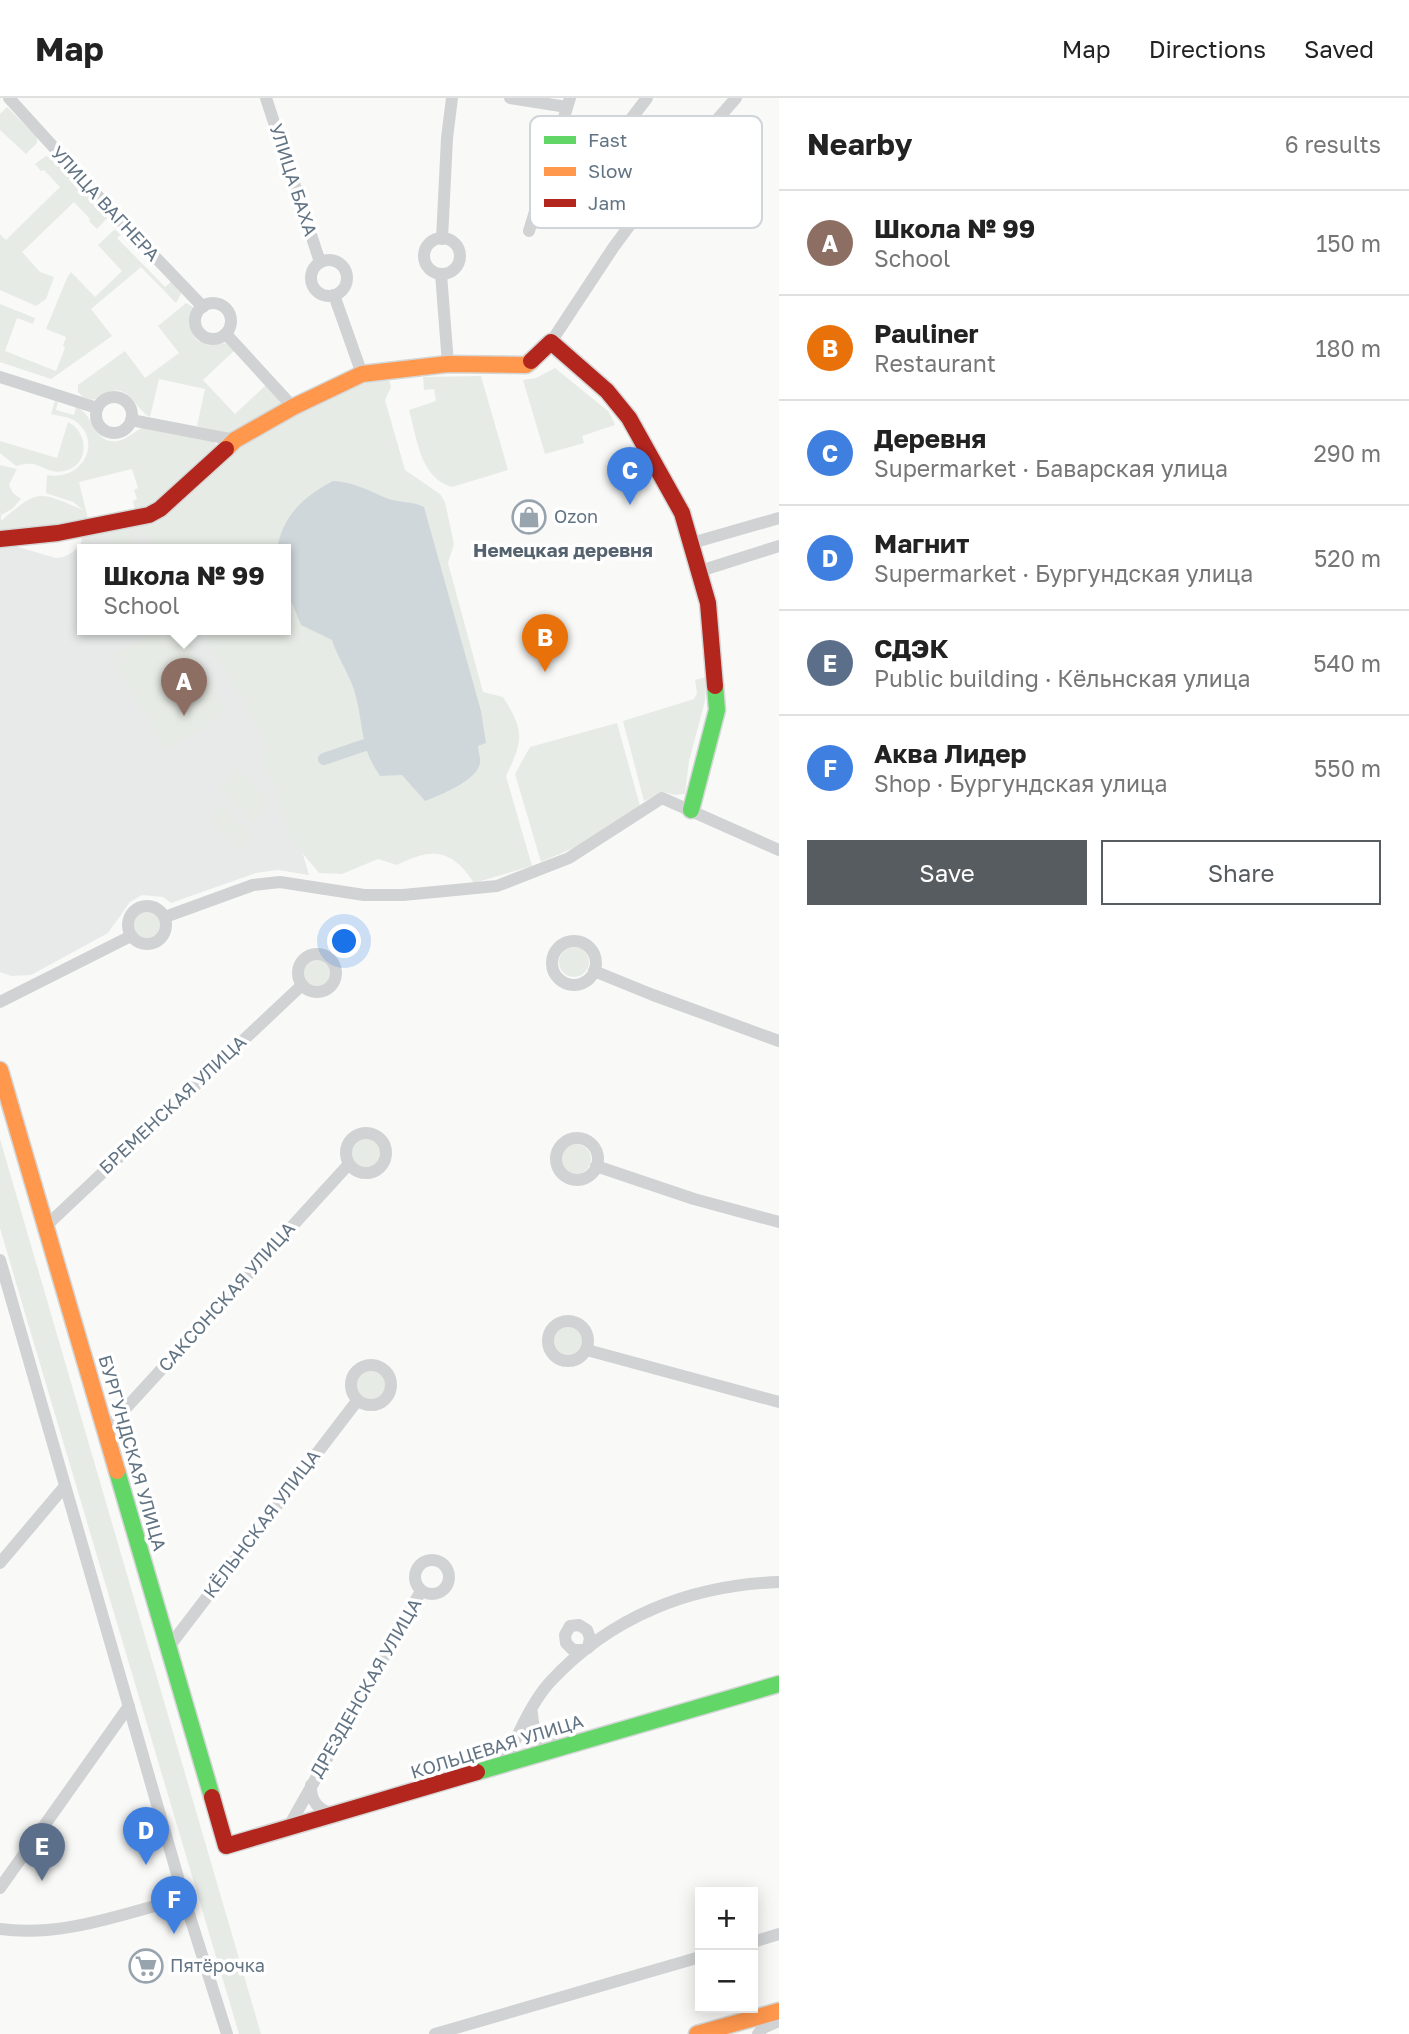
<!DOCTYPE html>
<html lang="en">
<head>
<meta charset="utf-8">
<style>
  :root { --surface:#fff; --page:#f6f6f6; --text:#222; --muted:#767676; --line:#e0e0e0; --accent:#575c61 }
  body { margin:0; font-family:"Golos Text",sans-serif; background:var(--page); color:var(--text) }
  .controls { position:absolute; right:21px; bottom:21px; display:grid; overflow:hidden; border-radius:0px; box-shadow:0 4px 18px #0003 }
  .controls button { width:63px; height:63px; display:grid; place-items:center; padding:0; border:0; border-bottom:2px solid var(--line); background:var(--surface); color:var(--text); font:35px sans-serif }
  .you { position:absolute; left:345px; top:844px; width:24px; height:24px; margin:-18px; border:5px solid #fff; border-radius:50%; background:#1a73e8; box-shadow:0 0 0 10px #1a73e833 }
  .badge { display:grid; place-items:center; width:46px; height:46px; border-radius:50%; background:var(--accent); color:#fff; font-size:23px; font-weight:700 }
  .pin { position:absolute; translate:-50% -58px; filter:drop-shadow(0 2px 4px #0008) }
  .pin::after { content:''; position:absolute; top:37px; width:24px; height:21px; background:inherit; clip-path:polygon(0 0,100% 0,50% 100%) }
  .popup { position:absolute; left:77px; top:446px; width:214px; height:91px; box-sizing:border-box; display:grid; place-content:center; border-radius:0px; background:var(--surface); filter:drop-shadow(0 2px 5px #0005); font-size:23px; white-space:nowrap; color:var(--muted) }
  .popup b { font-size:26px; color:var(--text) }
  .popup::after { content:''; position:absolute; left:50%; top:100%; margin-left:-14px; border:14px solid transparent; border-top-color:var(--surface) }
  .list { margin:0; padding:0; list-style:none }
  h2 { display:flex; justify-content:space-between; align-items:center; height:91px; margin:0; padding:0 28px; font-size:30px }
  h2 small { font-size:23px; font-weight:400; color:var(--muted) }
  .list li { display:grid; grid-template-columns:46px 1fr auto; gap:21px; align-items:center; box-sizing:border-box; height:105px; padding:0 28px; border-top:2px solid var(--line) }
  .list b { display:block; font-size:26px; white-space:nowrap }
  .list p { margin:0; font-size:23px; white-space:nowrap; color:var(--muted) }
  .list em { font-size:23px; font-style:normal; color:var(--muted) }
  .actions { display:flex; gap:14px; padding:21px 28px }
  .actions a { flex:1; padding:16px 0; border:2px solid var(--accent); border-radius:0px; text-align:center; font-size:24px; color:var(--accent) }
  .actions .main { background:var(--accent); color:#fff }
  .map { position:relative; flex:none; width:779px; height:1936px; overflow:hidden }
  header { display:flex; align-items:center; gap:42px; box-sizing:border-box; height:98px; padding:0 35px; background:var(--surface); border-bottom:2px solid var(--line) }
  header strong { font-size:33px }
  nav { display:flex; gap:38px; margin-inline-start:auto; font-size:24px }
  main { display:flex }
  aside { flex:1; background:var(--surface) }
  .map>svg:first-child { display:block }
  .built { fill:#e8eaea }
  .green { fill:#e7ebe5 }
  .water { fill:#d0d7db }
  .lines { fill:none; stroke-linecap:round; stroke-linejoin:round }
  .canal { stroke:#d0d7db; stroke-width:12 }
  .fast-casing { stroke:#d5d7d7; stroke-width:19 }
  .slow-casing { stroke:#d5d7d7; stroke-width:19 }
  .jam-casing { stroke:#d5d7d7; stroke-width:19 }
  .street { stroke:#d1d2d3; stroke-width:12 }
  .fast { stroke:#63d668; stroke-width:16 }
  .slow { stroke:#ff974d; stroke-width:16 }
  .jam { stroke:#b3261e; stroke-width:16 }
  .labels { text-anchor:middle; stroke-width:7; stroke-linejoin:round; paint-order:stroke }
  .street-label { font-size:18px; fill:#627484; stroke:#fff }
  .poi-label { font-size:18px; fill:#627484; stroke:#fff; text-anchor:start }
  .neighbourhood-label { font-size:19px; font-weight:bold; fill:#55626f; stroke:#fff }
  .key { fill:#fff; stroke:#d0d5da; stroke-width:2 }
  .key-label { font-size:19px; fill:#627484 }
</style>
</head>
<body>
<header>
<strong>Map</strong>
<nav><a>Map</a><a>Directions</a><a>Saved</a></nav>
</header>
<main>
<div class="map">
<svg width="779" height="1936" viewBox="0 0 779 1936">
  <rect width="100%" height="100%" fill="#f9f9f8"/>
  <polygon class="built" points="151,424 215,452 82,452 82,532 238,532 309,777 278,772 256,775 171,805 163,799 142,797 130,804 108,835 31,877 11,878 0,874 0,450 18,449 56,460 63,459 73,454 80,447 83,438"/>
  <g class="green">
    <polygon points="7,9 37,39 37,45 26,56 0,32 0,16"/>
    <polygon points="46,58 54,60 104,113 107,120 97,131 89,123 90,121 74,104 22,154 40,174 54,179 46,201 36,208 0,192 0,136 6,142 60,89 44,72 41,73 35,66"/>
    <polygon points="114,132 124,134 117,140 165,189 172,183 182,194 176,205 141,169 91,211 112,238 51,281 0,264 0,206 35,220 33,226 17,220 5,253 56,273 65,250 63,248 66,239 46,231 67,180 71,174 95,199 122,173 98,147"/>
    <path d="M186 205 193 209C189 245 194 247 229 245L236 251 203 282 235 316 267 286 282 305 233 336 197 328 205 291 159 281 150 319C136 312 130 286 109 294 103 296 99 300 93 302L83 299 78 294V287L125 253 145 280 179 255 158 228Z"/>
    <polygon points="555,270 609,314 615,327 582,338 584,345 545,356 523,282 536,280"/>
    <path d="M481 278 508 372 452 389C420 380 417 340 409 312L436 303 434 291 424 292 423 279Z"/>
    <path d="M384 282 389 283 391 289 385 302 405 372 440 396 445 404 454 446 448 465 483 594 503 599C525 633 523 643 506 678L532 768 474 785C452 751 432 749 397 767L378 761 342 776 319 775 288 738 282 709 264 665 268 647 201 532H286V452H155L145 435 129 439 137 452H112L107 433 150 423 229 356 289 318 362 286Z"/>
    <path d="M55 303 58 304 56 312 74 317 76 309C95 316 93 347 118 343 128 341 134 333 144 329L213 343 217 348 161 406 135 412 133 403 137 401 134 392 138 390 132 371 79 384 88 421 0 437V367L17 371 9 387 13 395 21 401 12 411 1 417V423C39 390 39 393 83 412L73 404 46 395 47 377C81 383 102 347 78 325 71 319 60 318 51 316Z"/>
    <path d="M68 324C89 334 90 368 64 373 50 376 44 368 32 366 27 365 21 367 16 368L0 355V343L57 360Z"/>
    <polygon points="157,532 180,532 227,615 165,651 111,558"/>
    <polygon points="706,579 705,603 689,663 685,696 675,697 663,694 644,703 623,623 694,601 697,596 695,582"/>
    <polygon points="617,625 640,708 578,748 541,764 515,676 530,649"/>
    <polygon points="238,671 271,703 252,723 219,690"/>
    <polygon points="221,708 253,739 240,752 208,722"/>
    <circle cx="147" cy="826" r="14"/>
    <circle cx="574" cy="864" r="15"/>
    <circle cx="316" cy="876" r="15"/>
    <circle cx="366" cy="1055" r="15"/>
    <polygon points="0,1041 261,1936 239,1936 16,1185 0,1130"/>
    <circle cx="576" cy="1061" r="15"/>
    <circle cx="568" cy="1243" r="15"/>
    <circle cx="371" cy="1287" r="15"/>
  </g>
  <path class="water" d="M333 383C354 384 367 392 386 400 399 405 412 403 424 409L481 613 486 645 478 648C478 653 481 660 480 665 477 683 440 697 425 703L402 677 380 678C360 649 364 630 356 599 352 580 338 561 332 542L301 527 292 505 286 498V452H277C282 418 304 398 333 383Z"/>
  <g class="lines">
    <polyline class="canal" points="324,661 365,647"/>
    <defs>
      <g id="fast">
        <polyline points="691,712 717,612 715,588"/>
        <polyline points="117,1373 212,1699"/>
        <polyline points="477,1674 779,1586"/>
      </g>
      <g id="slow">
        <polyline points="226,351 235,342 293,309 362,276 448,266 526,267 531,263"/>
        <polyline points="0,972 117,1373"/>
        <polyline points="697,1936 779,1913"/>
      </g>
      <g id="jam">
        <polyline points="531,263 551,244 607,293 629,320 682,415 708,505 715,588"/>
        <polyline points="0,441 58,435 149,417 160,411 226,351"/>
        <polyline points="212,1699 226,1748 477,1674"/>
      </g>
    </defs>
    <use href="#fast" class="fast-casing"/>
    <use href="#slow" class="slow-casing"/>
    <use href="#jam" class="jam-casing"/>
    <g class="street">
      <polyline points="9,0 117,119 203,209"/>
      <polyline points="266,0 320,164"/>
      <polyline points="510,0 567,9"/>
      <path d="M647 0 631 21C637 49 653 54 674 70"/>
      <polyline points="529,133 570,0"/>
      <circle cx="442" cy="158" r="18"/>
      <polyline points="442,141 447,40 452,0"/>
      <circle cx="329" cy="180" r="18"/>
      <polyline points="441,176 448,266"/>
      <polyline points="334,197 362,276"/>
      <circle cx="213" cy="223" r="18"/>
      <polyline points="226,236 293,309"/>
      <polyline points="551,244 613,150 657,90 736,0"/>
      <polyline points="0,279 97,310"/>
      <circle cx="114" cy="317" r="18"/>
      <polyline points="131,322 235,342"/>
      <polyline points="692,445 779,420"/>
      <polyline points="700,473 779,448"/>
      <circle cx="147" cy="827" r="19"/>
      <polyline points="165,819 253,787 280,784 364,797 403,797 497,788 569,760 662,700 779,752"/>
      <circle cx="574" cy="865" r="22"/>
      <circle cx="317" cy="875" r="19"/>
      <polyline points="594,873 653,897 779,943"/>
      <polyline points="0,904 131,838"/>
      <circle cx="366" cy="1055" r="20"/>
      <circle cx="577" cy="1061" r="21"/>
      <polyline points="596,1068 694,1101 779,1124"/>
      <polyline points="46,1128 302,887"/>
      <polyline points="0,1162 184,1800 227,1936"/>
      <circle cx="568" cy="1243" r="20"/>
      <polyline points="587,1252 779,1304"/>
      <circle cx="371" cy="1287" r="20"/>
      <polyline points="106,1332 349,1066"/>
      <circle cx="432" cy="1479" r="17"/>
      <polyline points="0,1465 65,1388"/>
      <polyline points="168,1550 357,1303"/>
      <polyline points="584,1552 573,1552 566,1545 565,1537 570,1528 579,1527 587,1532 590,1540 588,1550"/>
      <path d="M532 1615C533 1636 539 1646 561 1647"/>
      <path d="M503 1667C517 1640 530 1606 550 1584 611 1518 691 1487 779 1484"/>
      <path d="M311 1687C310 1703 319 1713 334 1716"/>
      <polyline points="288,1730 421,1493"/>
      <polyline points="0,1790 129,1608"/>
      <path d="M0 1831C62 1840 125 1815 184 1800"/>
      <polyline points="753,1844 779,1836"/>
      <polyline points="435,1936 700,1859"/>
      <polyline points="758,1936 763,1930 779,1923"/>
    </g>
    <use href="#fast" class="fast"/>
    <use href="#slow" class="slow"/>
    <use href="#jam" class="jam"/>
  </g>
  <defs>
    <symbol id="shop-ring" viewBox="-11 -11 22 22"><circle r="9.5" fill="#fff" stroke="#97a3ad" stroke-width="1.5"/><path d="M-5-2.5h2.3a2.7 3.5 0 0 1 5.4 0H5L5.5 6h-11ZM-1.5-2.5h3a1.5 2.3 0 0 0-3 0Z" fill="#97a3ad"/></symbol>
    <symbol id="supermarket-ring" viewBox="-11 -11 22 22"><circle r="9.5" fill="#fff" stroke="#97a3ad" stroke-width="1.5"/><path d="M-6-5.5h2.5l.6 2H6L4.5 2H-2.5L-4.4-4H-6ZM-1.5 3.2a1.3 1.3 0 1 0 .1 0ZM3 3.2a1.3 1.3 0 1 0 .1 0Z" fill="#97a3ad"/></symbol>
  </defs>
  <g fill-rule="evenodd">
    <use href="#shop-ring" x="510" y="400" width="38" height="38"/>
    <use href="#supermarket-ring" x="127" y="1849" width="38" height="38"/>
  </g>
  <g class="labels">
    <g class="street-label">
      <text transform="translate(293 82) rotate(72)" y="6">УЛИЦА БАХА</text>
      <text transform="translate(105 106) rotate(47)" y="6">УЛИЦА ВАГНЕРА</text>
      <text transform="translate(173 1007) rotate(-43)" y="6">БРЕМЕНСКАЯ УЛИЦА</text>
      <text transform="translate(227 1199) rotate(-48)" y="6">САКСОНСКАЯ УЛИЦА</text>
      <text transform="translate(132 1355) rotate(74)" y="6">БУРГУНДСКАЯ УЛИЦА</text>
      <text transform="translate(262 1426) rotate(-53)" y="6">КЁЛЬНСКАЯ УЛИЦА</text>
      <text transform="translate(366 1590) rotate(-60)" y="6">ДРЕЗДЕНСКАЯ УЛИЦА</text>
      <text transform="translate(497 1649) rotate(-17)" y="6">КОЛЬЦЕВАЯ УЛИЦА</text>
    </g>
    <g class="poi-label">
      <text x="554" y="425">Ozon</text>
      <text x="170" y="1874">Пятёрочка</text>
    </g>
    <g class="neighbourhood-label">
      <text x="563" y="459">Немецкая деревня</text>
    </g>
  </g>
  <rect x="530" y="18" width="232" height="112" rx="10" class="key"/>
  <rect x="544" y="38" width="32" height="8" fill="#63d668"/>
  <rect x="544" y="69" width="32" height="9" fill="#ff974d"/>
  <rect x="544" y="101" width="32" height="8" fill="#b3261e"/>
  <g class="key-label">
    <text x="588" y="49">Fast</text>
    <text x="588" y="80">Slow</text>
    <text x="588" y="112">Jam</text>
  </g>
</svg>
<div class="controls">
<button>+</button>
<button>−</button>
</div>
<div class="you"></div>
<div class="pin badge" style="left:184px;top:618px;background:#8d6e63">A</div>
<div class="popup"><b>Школа № 99</b>School</div>
<div class="pin badge" style="left:545px;top:574px;background:#e8710a">B</div>
<div class="pin badge" style="left:630px;top:407px;background:#3f7fe0">C</div>
<div class="pin badge" style="left:146px;top:1767px;background:#3f7fe0">D</div>
<div class="pin badge" style="left:42px;top:1783px;background:#5c6f8a">E</div>
<div class="pin badge" style="left:174px;top:1836px;background:#3f7fe0">F</div>
</div>
<aside>
<h2>Nearby<small>6 results</small></h2>
<ul class="list">
<li><span class="badge" style="background:#8d6e63">A</span><div><b>Школа № 99</b><p>School</p></div><em>150 m</em></li>
<li><span class="badge" style="background:#e8710a">B</span><div><b>Pauliner</b><p>Restaurant</p></div><em>180 m</em></li>
<li><span class="badge" style="background:#3f7fe0">C</span><div><b>Деревня</b><p>Supermarket · Баварская улица</p></div><em>290 m</em></li>
<li><span class="badge" style="background:#3f7fe0">D</span><div><b>Магнит</b><p>Supermarket · Бургундская улица</p></div><em>520 m</em></li>
<li><span class="badge" style="background:#5c6f8a">E</span><div><b>СДЭК</b><p>Public building · Кёльнская улица</p></div><em>540 m</em></li>
<li><span class="badge" style="background:#3f7fe0">F</span><div><b>Аква Лидер</b><p>Shop · Бургундская улица</p></div><em>550 m</em></li>
</ul>
<div class="actions"><a class="main">Save</a><a>Share</a></div>
</aside>
</main>
</body>
</html>
